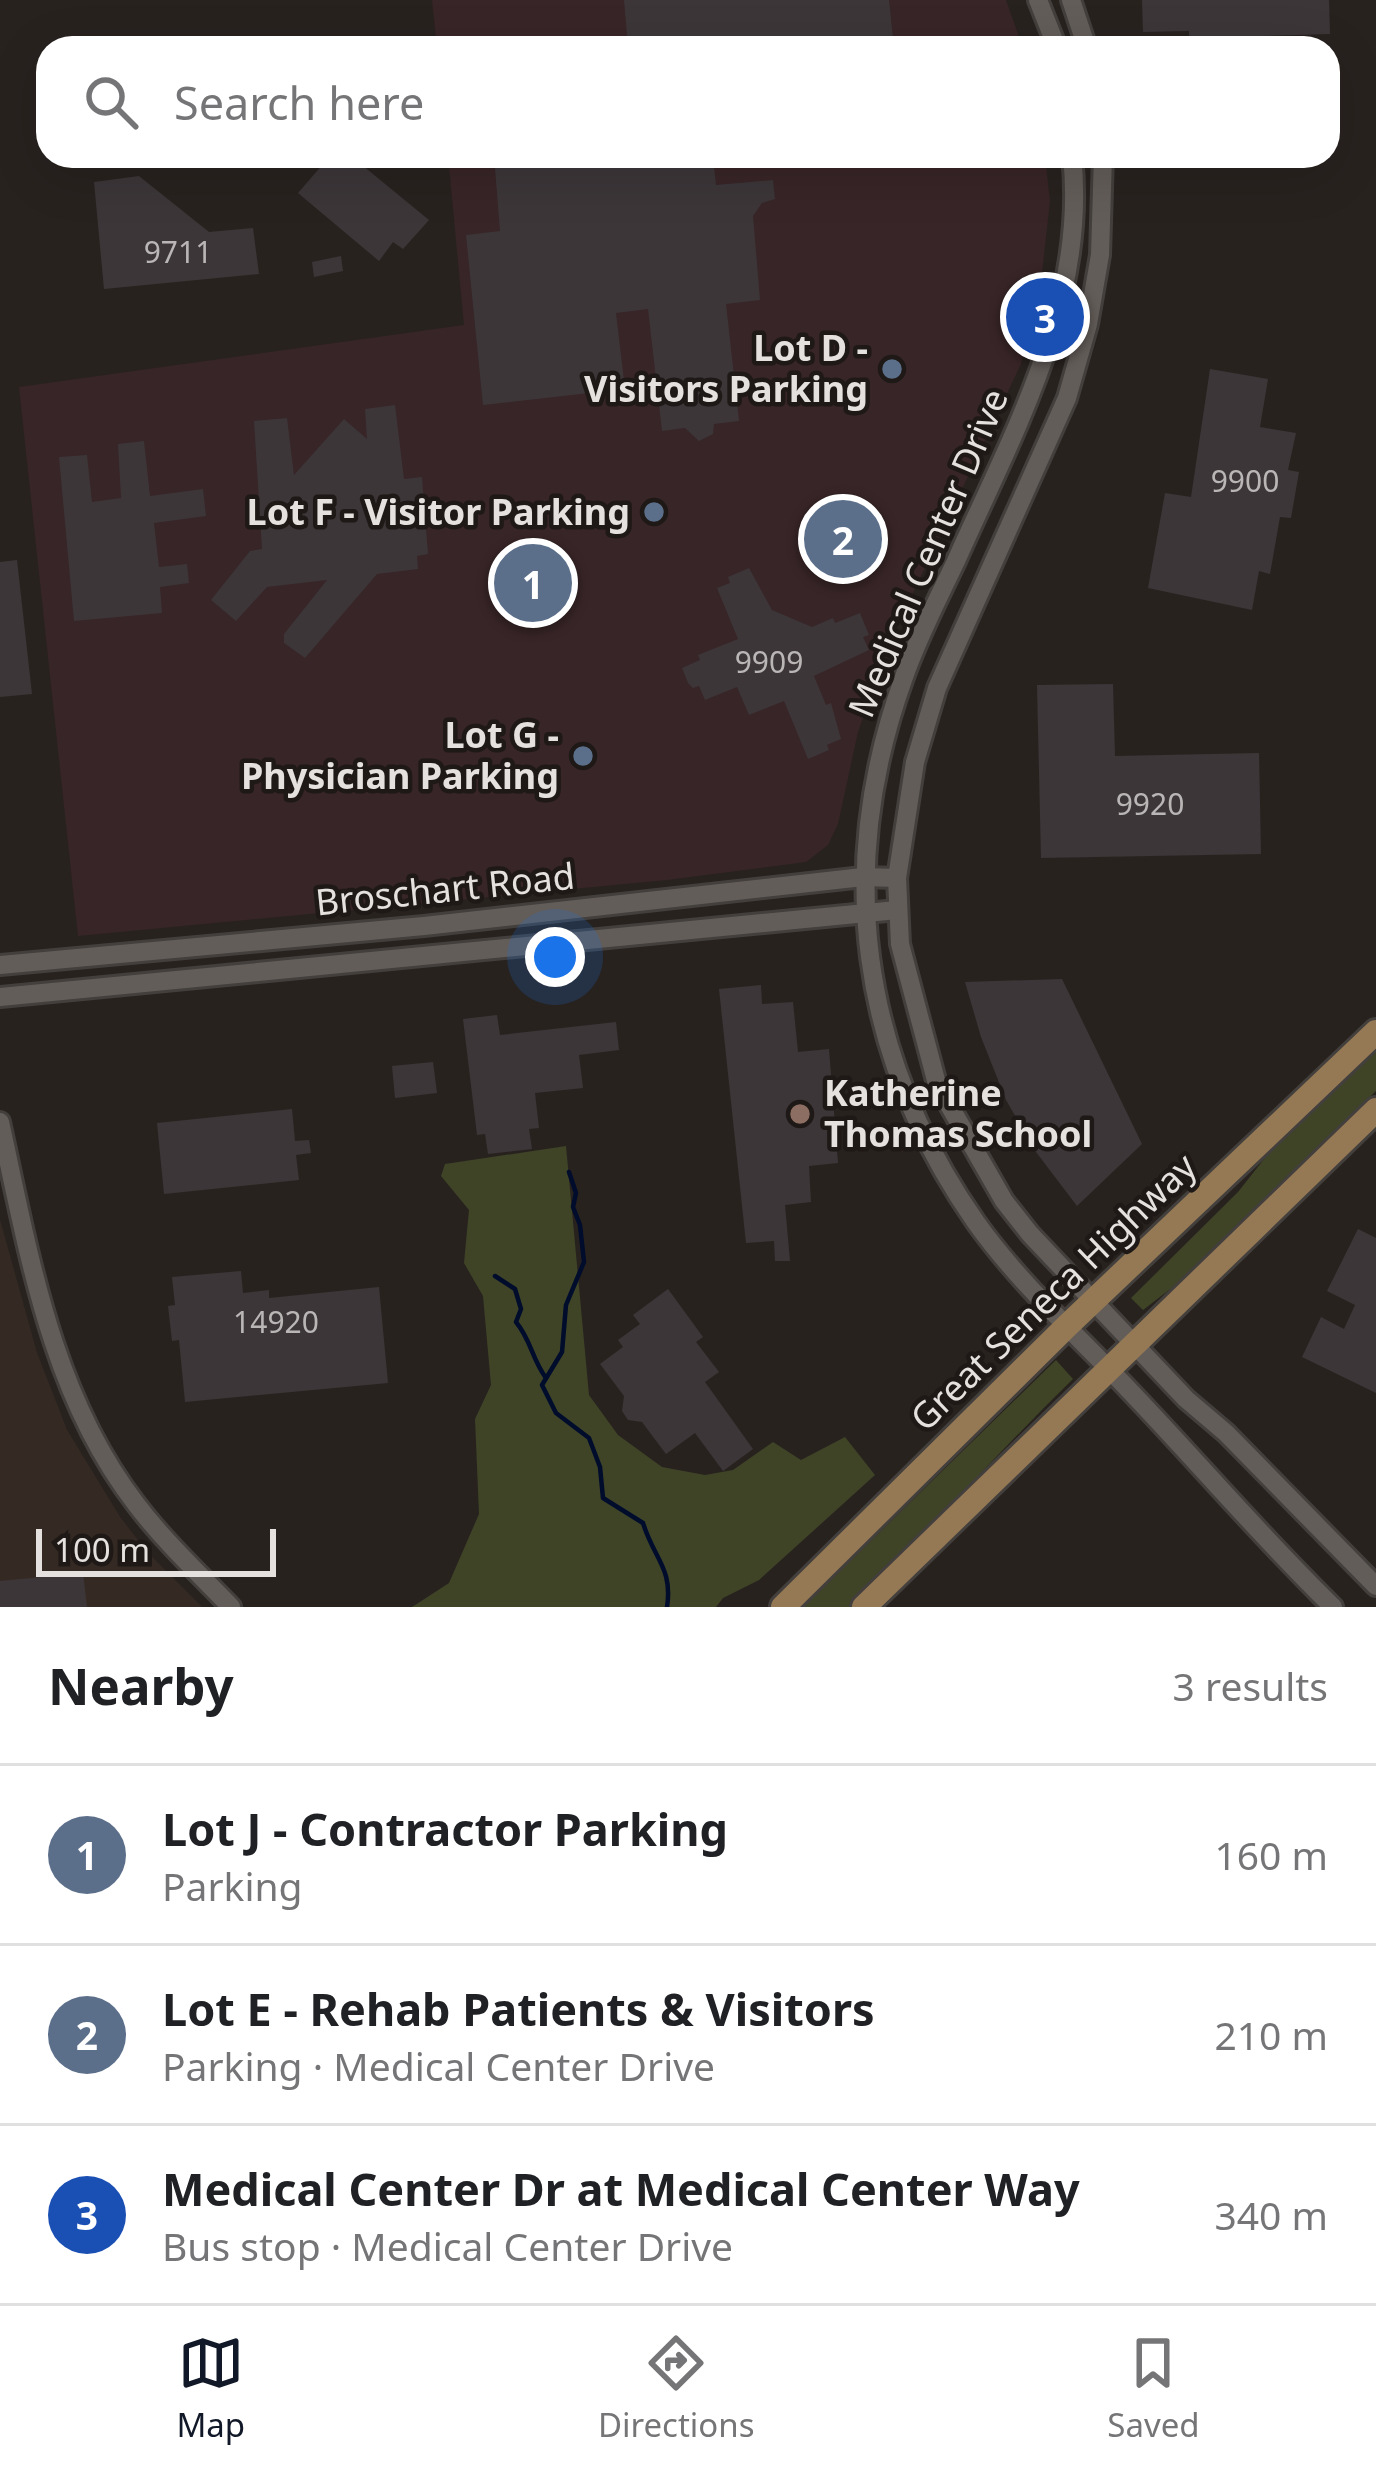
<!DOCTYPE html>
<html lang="en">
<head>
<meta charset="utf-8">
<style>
  :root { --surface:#fff; --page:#f6f6f6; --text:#202124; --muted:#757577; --line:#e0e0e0; --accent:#111827 }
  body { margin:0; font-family:"Noto Sans",sans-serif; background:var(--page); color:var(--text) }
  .scale { position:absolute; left:36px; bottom:30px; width:240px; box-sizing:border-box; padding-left:12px; border:6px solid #e4e1df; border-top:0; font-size:33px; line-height:42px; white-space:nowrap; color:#e4e1df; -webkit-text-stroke:9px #1e1916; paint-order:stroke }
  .you { position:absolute; left:555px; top:957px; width:42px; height:42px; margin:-30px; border:9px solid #fff; border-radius:50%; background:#1a73e8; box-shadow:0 0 0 18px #1a73e833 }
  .badge { display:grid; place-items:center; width:78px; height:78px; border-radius:50%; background:var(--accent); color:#fff; font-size:39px; font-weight:700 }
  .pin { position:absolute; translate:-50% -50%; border:6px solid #fff; box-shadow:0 3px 12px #0006 }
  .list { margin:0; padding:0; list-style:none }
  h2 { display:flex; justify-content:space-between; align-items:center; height:156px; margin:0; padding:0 48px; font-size:51px }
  h2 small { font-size:39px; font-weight:400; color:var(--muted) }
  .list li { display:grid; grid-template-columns:78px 1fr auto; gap:36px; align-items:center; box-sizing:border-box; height:180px; padding:0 48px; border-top:3px solid var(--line) }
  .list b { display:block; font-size:45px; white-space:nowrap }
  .list p { margin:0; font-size:39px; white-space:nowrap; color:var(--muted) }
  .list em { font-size:39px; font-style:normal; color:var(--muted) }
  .icon { flex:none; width:66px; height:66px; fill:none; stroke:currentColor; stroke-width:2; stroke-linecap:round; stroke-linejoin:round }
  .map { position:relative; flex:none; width:1376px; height:1607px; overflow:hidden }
  .search { position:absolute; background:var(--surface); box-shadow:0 12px 48px #0002; left:36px; right:36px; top:36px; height:132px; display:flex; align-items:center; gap:30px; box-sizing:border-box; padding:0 42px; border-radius:36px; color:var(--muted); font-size:45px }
  .sheet { height:696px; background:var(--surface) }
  nav { display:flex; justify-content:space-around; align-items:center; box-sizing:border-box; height:168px; border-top:3px solid var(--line); background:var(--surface); font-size:33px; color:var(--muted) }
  nav a { display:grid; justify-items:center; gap:6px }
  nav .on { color:var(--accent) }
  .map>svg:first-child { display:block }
  .built { fill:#352a23 }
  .medical { fill:#382527 }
  .green { fill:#3f4427 }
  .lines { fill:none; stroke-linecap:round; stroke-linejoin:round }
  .stream { stroke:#000c2b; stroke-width:4.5 }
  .building { fill:#3c3639 }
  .minor-casing { stroke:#433f3c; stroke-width:24 }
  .major-casing { stroke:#433f3c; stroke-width:30 }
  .minor { stroke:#635d59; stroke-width:18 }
  .major { stroke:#957955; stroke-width:24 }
  .service-dot { fill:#5c6f8a; stroke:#1e1916; stroke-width:4.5 }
  .education-dot { fill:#8d6e63; stroke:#1e1916; stroke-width:4.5 }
  .labels { text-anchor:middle; stroke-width:9; stroke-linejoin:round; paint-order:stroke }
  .number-label { font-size:30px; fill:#bab6b6 }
  .poi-label { font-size:36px; font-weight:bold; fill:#e4e1df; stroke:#1e1916; text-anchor:end }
  .street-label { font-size:36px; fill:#e4e1df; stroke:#1e1916 }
</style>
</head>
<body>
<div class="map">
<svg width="1376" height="1607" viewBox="0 0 1376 1607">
  <rect width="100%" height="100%" fill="#28221f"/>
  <polygon class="built" points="0,1220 37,1353 67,1430 120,1517 148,1553 202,1607 0,1607"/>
  <g class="medical">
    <polygon points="432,0 1006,0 1023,48 437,48"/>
    <polygon points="448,156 1045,156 1050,201 1040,291 1021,364 888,646 858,732 838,824 828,845 806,862 667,880 78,936 19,387 464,325"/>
  </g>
  <g class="green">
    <polygon points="1376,1045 1376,1091 1186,1277 1143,1310 1131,1298 1238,1192 1280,1139"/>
    <polygon points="566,1146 589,1395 618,1435 662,1467 705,1475 733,1470 773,1442 801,1460 845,1437 875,1475 759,1580 723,1598 716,1607 412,1607 449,1583 479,1514 475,1419 491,1385 483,1296 464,1263 469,1210 441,1176 445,1164"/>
    <path d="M1056 1360 1073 1379C997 1453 927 1533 851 1607H803Z"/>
  </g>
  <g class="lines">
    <g class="stream">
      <path d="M569 1172 576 1193 573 1207 580 1225 584 1262 566 1305 562 1352 542 1385 556 1413 589 1438 600 1467 603 1498 643 1523C654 1559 673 1568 667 1607"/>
      <path d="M495 1276 515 1289 521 1309 516 1322C531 1340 532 1359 546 1378"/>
    </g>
  </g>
  <g class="building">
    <polygon points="624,0 889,0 894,48 628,48"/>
    <polygon points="1142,0 1329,0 1330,34 1189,38 1189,31 1143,32"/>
    <polygon points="330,156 351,156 429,220 403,249 393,242 379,261 298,193"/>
    <polygon points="494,156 693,156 694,168 714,166 716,185 773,180 775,199 762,203 753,216 760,300 726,304 739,421 714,424 713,434 699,441 685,428 662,431 648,309 616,313 625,389 483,405 466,235 500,231"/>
    <polygon points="139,176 209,232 253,228 259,274 104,289 94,182"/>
    <polygon points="341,256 343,271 314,277 312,262"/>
    <polygon points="1210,369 1268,379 1260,427 1296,433 1288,470 1299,472 1291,518 1280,517 1270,574 1259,571 1252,610 1148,588 1165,493 1191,497"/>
    <polygon points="395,405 404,479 422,477 428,554 417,556 418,569 377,574 305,658 284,643 284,634 327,580 267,587 236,621 211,600 250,551 262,549 254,421 287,418 294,475 344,419 367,439 365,409"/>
    <polygon points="144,441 150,496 203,489 206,516 154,523 159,567 187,564 189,583 160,587 162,613 74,621 59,457 87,455 92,502 121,498 118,444"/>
    <polygon points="17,560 32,694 0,697 0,562"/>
    <polygon points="749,568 772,610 812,627 833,618 835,623 860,613 869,635 863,637 869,650 814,676 826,705 831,703 841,739 827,745 829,750 808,759 784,701 749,715 737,687 705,700 699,686 693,688 688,683 682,668 700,660 698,655 738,639 717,588 730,583 728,577"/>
    <polygon points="1113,684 1115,756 1259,753 1261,854 1041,858 1037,685"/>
    <polygon points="1062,979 1142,1144 1077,1206 1036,1152 1006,1100 981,1037 965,982"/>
    <polygon points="761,985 762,1004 793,1002 798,1052 829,1049 838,1163 809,1166 811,1202 785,1205 790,1261 775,1261 774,1241 746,1243 719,989"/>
    <polygon points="497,1015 500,1035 616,1022 619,1050 579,1055 583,1088 535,1093 539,1128 529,1129 532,1149 488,1154 485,1134 477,1135 463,1019"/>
    <polygon points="433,1062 437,1093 395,1098 392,1066"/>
    <polygon points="292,1109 295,1141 309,1140 311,1153 296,1155 299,1180 164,1194 157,1123"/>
    <polygon points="1358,1229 1376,1238 1376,1393 1302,1357 1321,1317 1344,1329 1355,1305 1327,1291"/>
    <polygon points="241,1271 243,1293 269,1290 269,1298 379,1287 388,1383 185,1402 179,1340 172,1341 168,1306 175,1305 172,1277"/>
    <polygon points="668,1289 703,1337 696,1342 719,1372 705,1382 753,1449 723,1471 695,1433 666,1454 642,1422 628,1420 622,1411 624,1396 600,1364 623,1347 618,1340 640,1324 633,1315"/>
    <polygon points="83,1573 87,1607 0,1607 0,1581"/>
  </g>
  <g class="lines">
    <defs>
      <g id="minor">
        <polyline points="1038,0 1057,48"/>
        <polyline points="1071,0 1087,48"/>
        <path d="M1072 156C1088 301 1013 433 956 561 938 599 918 637 904 677 835 867 859 1054 975 1221 1018 1282 1076 1334 1128 1389 1197 1461 1261 1537 1333 1607"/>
        <polyline points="1103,156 1100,255 1088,324 1067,398 937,688 915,762 897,878 900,944 937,1084 1004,1201 1030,1234 1186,1399 1226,1433 1376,1586"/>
        <polyline points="0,965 424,926 863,877 897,878"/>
        <polyline points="0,997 897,910"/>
        <path d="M0 1122C29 1254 51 1394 136 1504 164 1541 199 1574 231 1607"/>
      </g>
      <g id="major">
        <polyline points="783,1607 1068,1325 1376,1032"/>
        <polyline points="864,1607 1376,1110"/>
      </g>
    </defs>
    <use href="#minor" class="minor-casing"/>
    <use href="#major" class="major-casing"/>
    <use href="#minor" class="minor"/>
    <use href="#major" class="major"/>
  </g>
  <g class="service-dot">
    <circle cx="892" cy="369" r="12"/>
    <circle cx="654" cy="512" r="12"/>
    <circle cx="583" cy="756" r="12"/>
  </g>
  <circle class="education-dot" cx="800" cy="1114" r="12"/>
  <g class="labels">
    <g class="number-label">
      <text x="178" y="263">9711</text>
      <text x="1245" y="492">9900</text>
      <text x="769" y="673">9909</text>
      <text x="1150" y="815">9920</text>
      <text x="276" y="1333">14920</text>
    </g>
    <g class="poi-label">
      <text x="868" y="361">Lot D -<tspan x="868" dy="41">Visitors Parking</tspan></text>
      <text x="630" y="525">Lot F - Visitor Parking</text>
      <text x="559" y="748">Lot G -<tspan x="559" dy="41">Physician Parking</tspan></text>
      <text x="824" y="1106" text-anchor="start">Katherine<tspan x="824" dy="41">Thomas School</tspan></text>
    </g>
    <g class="street-label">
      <text transform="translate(928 553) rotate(-67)" y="13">Medical Center Drive</text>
      <text transform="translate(445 889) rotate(-6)" y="13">Broschart Road</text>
      <text transform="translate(1053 1292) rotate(-44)" y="13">Great Seneca Highway</text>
    </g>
  </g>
</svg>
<div class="scale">100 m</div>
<div class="you"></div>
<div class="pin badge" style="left:533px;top:583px;background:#5c6f8a">1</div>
<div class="pin badge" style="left:843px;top:539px;background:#5c6f8a">2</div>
<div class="pin badge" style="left:1045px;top:317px;background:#1a4fb4">3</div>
<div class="search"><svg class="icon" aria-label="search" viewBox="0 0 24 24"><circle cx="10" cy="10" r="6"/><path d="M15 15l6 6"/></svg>Search here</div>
</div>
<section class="sheet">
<h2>Nearby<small>3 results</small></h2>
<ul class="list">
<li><span class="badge" style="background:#5c6f8a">1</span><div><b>Lot J - Contractor Parking</b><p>Parking</p></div><em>160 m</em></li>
<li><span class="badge" style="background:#5c6f8a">2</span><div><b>Lot E - Rehab Patients &amp; Visitors</b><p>Parking · Medical Center Drive</p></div><em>210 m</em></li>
<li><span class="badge" style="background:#1a4fb4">3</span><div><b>Medical Center Dr at Medical Center Way</b><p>Bus stop · Medical Center Drive</p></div><em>340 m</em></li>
</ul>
</section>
<nav>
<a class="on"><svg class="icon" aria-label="map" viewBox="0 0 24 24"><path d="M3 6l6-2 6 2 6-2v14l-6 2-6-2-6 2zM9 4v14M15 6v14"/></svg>Map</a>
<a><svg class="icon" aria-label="directions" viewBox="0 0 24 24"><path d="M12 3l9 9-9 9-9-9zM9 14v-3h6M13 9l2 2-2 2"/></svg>Directions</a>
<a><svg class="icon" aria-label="saved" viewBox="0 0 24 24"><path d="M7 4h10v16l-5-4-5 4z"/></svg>Saved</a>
</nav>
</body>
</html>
